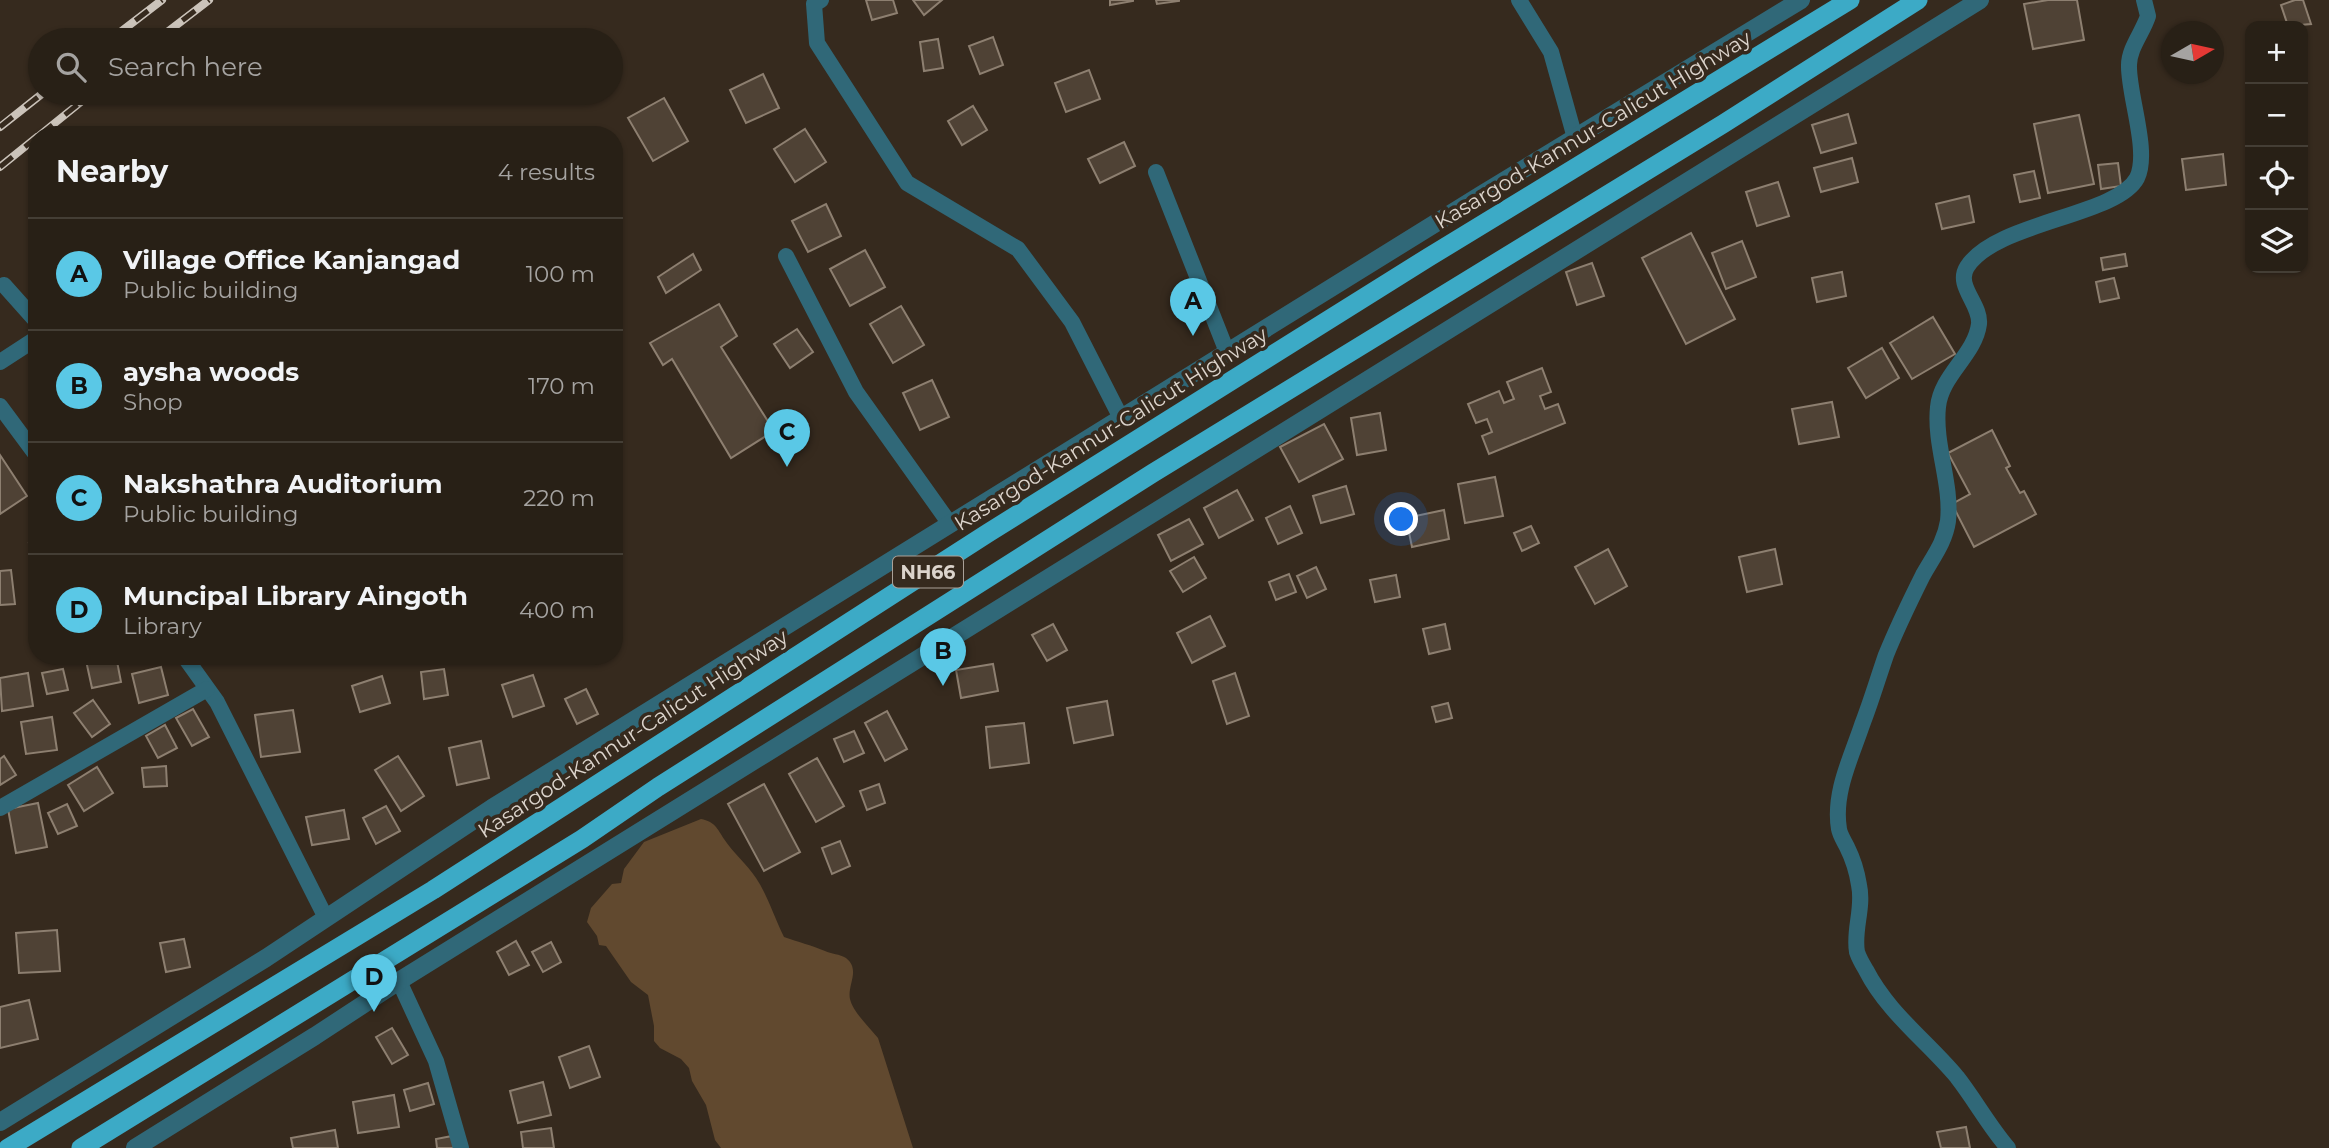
<!DOCTYPE html>
<html lang="en">
<head>
<meta charset="utf-8">
<style>
  :root { --surface:#282016; --page:#30281f; --text:#f1f3f6; --muted:#a5a3a1; --line:#443e35; --accent:#5ac8e6 }
  body { margin:0; font-family:Montserrat,sans-serif; background:var(--page); color:var(--text) }
  .controls { position:absolute; right:21px; top:21px; display:grid; overflow:hidden; border-radius:14px; box-shadow:0 2px 5px #0004 }
  .controls button { width:63px; height:63px; display:grid; place-items:center; padding:0; border:0; border-bottom:2px solid var(--line); background:var(--surface); color:var(--text); font:35px sans-serif }
  .compass { position:absolute; left:2161px; top:21px; width:63px; height:63px; border-radius:50%; background:var(--surface); box-shadow:0 2px 5px #0004; rotate:81deg }
  .you { position:absolute; left:1402px; top:520px; width:24px; height:24px; margin:-18px; border:5px solid #fff; border-radius:50%; background:#1a73e8; box-shadow:0 0 0 10px #1a73e833 }
  .badge { display:grid; place-items:center; width:46px; height:46px; border-radius:50%; background:var(--accent); color:#111; font-size:23px; font-weight:700 }
  .pin { position:absolute; translate:-50% -58px; filter:drop-shadow(0 2px 4px #0008) }
  .pin::after { content:''; position:absolute; top:37px; width:24px; height:21px; background:inherit; clip-path:polygon(0 0,100% 0,50% 100%) }
  .list { margin:0; padding:0; list-style:none }
  h2 { display:flex; justify-content:space-between; align-items:center; height:91px; margin:0; padding:0 28px; font-size:30px }
  h2 small { font-size:23px; font-weight:400; color:var(--muted) }
  .list li { display:grid; grid-template-columns:46px 1fr auto; gap:21px; align-items:center; box-sizing:border-box; height:112px; padding:0 28px; border-top:2px solid var(--line) }
  .list b { display:block; font-size:26px; white-space:nowrap }
  .list p { margin:0; font-size:23px; white-space:nowrap; color:var(--muted) }
  .list em { font-size:23px; font-style:normal; color:var(--muted) }
  .icon { flex:none; width:38px; height:38px; fill:none; stroke:currentColor; stroke-width:2; stroke-linecap:round; stroke-linejoin:round }
  .map { position:relative; flex:none; width:2329px; height:1148px; overflow:hidden }
  .search { position:absolute; background:var(--surface); box-shadow:0 2px 5px #0004; left:28px; top:28px; width:595px; height:77px; display:flex; align-items:center; gap:18px; box-sizing:border-box; padding:0 24px; border-radius:38px; color:var(--muted); font-size:26px }
  .panel { position:absolute; background:var(--surface); box-shadow:0 2px 5px #0004; left:28px; top:126px; width:595px; height:539px; border-radius:28px }
  .map>svg:first-child { display:block }
  .green { fill:#61492f }
  .building { fill:#4f4235; stroke:#8d7f70; stroke-width:2 }
  .lines { fill:none; stroke-linecap:round; stroke-linejoin:round }
  .minor { stroke:#306878; stroke-width:16 }
  .tertiary { stroke:#306878; stroke-width:18 }
  .trunk { stroke:#3caac6; stroke-width:19 }
  .rail-casing { stroke:#cbc3ba; stroke-width:8 }
  .rail { stroke:#362a1e; stroke-width:5; stroke-dasharray:16; stroke-linecap:butt }
  .labels { text-anchor:middle; stroke-width:7; stroke-linejoin:round; paint-order:stroke }
  .shield { fill:#362a1e; stroke:#aaa198; stroke-width:2 }
  .shield-label { font-size:19px; font-weight:bold; fill:#dcd4cc }
  .street-label { font-size:21px; fill:#dcd4cc; stroke:#362a1e }
</style>
</head>
<body>
<div class="map">
<svg width="2329" height="1148" viewBox="0 0 2329 1148">
  <rect width="100%" height="100%" fill="#362a1e"/>
  <path class="green" d="M701 819C715 822 717 828 724 839 733 853 747 864 756 878 768 896 774 917 784 937 798 942 811 945 825 951 831 954 840 954 846 958 861 970 847 985 850 999 853 1012 869 1027 878 1038L913 1148H721L715 1140 706 1105 692 1081 689 1068 681 1059 660 1048 654 1041V1026L648 995 631 982 606 946 599 945 597 936 587 922 591 908 612 884 621 883 624 869 644 842Z"/>
  <g class="building">
    <polygon points="866,0 893,0 897,13 872,20"/>
    <polygon points="913,0 942,0 924,15"/>
    <polygon points="1110,0 1133,0 1133,1 1110,5"/>
    <polygon points="1156,0 1179,0 1179,1 1157,4"/>
    <polygon points="2048,0 2077,0 2084,40 2033,49 2024,4"/>
    <polygon points="2295,0 2303,0 2311,24 2288,26 2281,5"/>
    <polygon points="993,37 1003,65 980,74 969,46"/>
    <polygon points="938,39 943,68 924,71 920,42"/>
    <polygon points="1089,70 1100,99 1066,112 1055,83"/>
    <polygon points="763,74 779,108 746,123 730,90"/>
    <polygon points="664,98 688,141 653,161 628,118"/>
    <polygon points="973,106 987,130 962,145 948,121"/>
    <polygon points="1848,114 1856,143 1821,153 1812,125"/>
    <polygon points="2079,115 2094,184 2048,193 2034,124"/>
    <polygon points="805,129 826,162 795,182 774,149"/>
    <polygon points="1124,142 1135,166 1100,183 1088,159"/>
    <polygon points="2223,154 2226,185 2186,190 2182,159"/>
    <polygon points="1852,158 1858,182 1821,192 1814,168"/>
    <polygon points="2118,163 2121,186 2101,189 2098,165"/>
    <polygon points="2034,171 2040,198 2020,202 2014,175"/>
    <polygon points="1778,182 1789,216 1757,226 1746,192"/>
    <polygon points="1969,196 1974,222 1942,229 1936,204"/>
    <polygon points="826,204 841,236 808,252 792,221"/>
    <polygon points="1691,233 1735,319 1686,344 1642,258"/>
    <polygon points="1742,241 1756,277 1726,289 1712,253"/>
    <polygon points="865,250 885,287 850,306 830,269"/>
    <polygon points="693,254 701,270 666,293 658,277"/>
    <polygon points="2125,254 2127,266 2103,270 2101,258"/>
    <polygon points="1592,263 1604,296 1577,305 1566,272"/>
    <polygon points="1842,272 1846,296 1817,302 1812,278"/>
    <polygon points="2114,278 2119,298 2100,302 2096,282"/>
    <polygon points="719,304 737,336 721,347 774,431 731,458 672,359 663,365 650,343"/>
    <polygon points="901,306 924,345 893,363 870,324"/>
    <polygon points="1933,317 1955,354 1912,379 1890,343"/>
    <polygon points="797,329 813,352 790,368 774,344"/>
    <polygon points="1882,348 1899,378 1866,398 1848,368"/>
    <polygon points="1542,368 1551,392 1540,396 1545,409 1558,404 1565,423 1489,454 1482,436 1492,432 1487,419 1476,423 1468,404 1499,391 1504,403 1514,399 1507,382"/>
    <polygon points="932,380 949,417 920,430 903,393"/>
    <polygon points="1832,402 1839,437 1799,444 1792,409"/>
    <polygon points="1380,413 1386,450 1357,455 1351,418"/>
    <polygon points="1324,424 1343,459 1299,482 1280,447"/>
    <polygon points="1992,430 2010,466 2006,468 2020,493 2024,491 2036,514 1974,547 1952,504 1970,494 1948,453"/>
    <polygon points="0,455 27,496 0,514"/>
    <polygon points="1495,477 1503,516 1465,523 1458,484"/>
    <polygon points="1346,486 1354,514 1321,523 1313,496"/>
    <polygon points="1237,490 1253,520 1219,538 1204,508"/>
    <polygon points="1290,506 1302,533 1278,544 1266,518"/>
    <polygon points="1444,510 1449,539 1412,547 1406,518"/>
    <polygon points="1189,519 1203,544 1171,561 1158,535"/>
    <polygon points="1531,526 1539,543 1522,551 1514,533"/>
    <polygon points="37,537 37,554 29,543"/>
    <polygon points="1608,549 1627,586 1595,604 1575,567"/>
    <polygon points="1775,549 1782,584 1747,592 1739,557"/>
    <polygon points="1194,557 1206,578 1183,592 1170,571"/>
    <polygon points="1316,567 1326,589 1307,598 1297,576"/>
    <polygon points="11,570 15,604 0,605 0,571"/>
    <polygon points="1289,574 1296,592 1276,600 1269,582"/>
    <polygon points="1396,575 1400,597 1375,602 1370,580"/>
    <polygon points="1210,616 1225,646 1192,663 1177,633"/>
    <polygon points="1053,624 1067,650 1047,661 1032,635"/>
    <polygon points="1445,624 1450,649 1429,654 1423,629"/>
    <polygon points="85,656 116,656 121,682 92,688"/>
    <polygon points="993,664 998,691 961,698 956,670"/>
    <polygon points="161,667 168,695 139,703 132,674"/>
    <polygon points="63,669 68,690 47,694 42,673"/>
    <polygon points="444,669 448,695 424,699 421,672"/>
    <polygon points="28,673 33,706 2,711 0,678"/>
    <polygon points="1235,673 1249,716 1227,724 1213,681"/>
    <polygon points="533,675 544,706 513,717 502,685"/>
    <polygon points="382,676 390,703 360,712 352,686"/>
    <polygon points="586,689 598,714 577,724 565,699"/>
    <polygon points="93,700 110,724 92,737 74,713"/>
    <polygon points="1107,701 1113,735 1074,743 1067,708"/>
    <polygon points="1448,703 1452,718 1436,722 1432,707"/>
    <polygon points="193,709 209,737 192,746 176,718"/>
    <polygon points="293,710 300,752 261,757 255,715"/>
    <polygon points="887,711 907,749 885,761 865,723"/>
    <polygon points="52,717 57,750 26,754 21,722"/>
    <polygon points="1024,723 1029,763 990,768 986,727"/>
    <polygon points="165,725 177,748 158,758 146,736"/>
    <polygon points="854,731 864,753 844,762 834,739"/>
    <polygon points="481,741 489,778 457,785 449,748"/>
    <polygon points="4,756 16,775 0,785 0,759"/>
    <polygon points="398,756 424,796 401,811 375,770"/>
    <polygon points="817,758 844,806 816,822 789,774"/>
    <polygon points="166,766 167,786 144,787 142,768"/>
    <polygon points="97,767 113,793 84,811 68,785"/>
    <polygon points="764,784 800,852 764,871 728,804"/>
    <polygon points="879,784 885,803 867,810 860,791"/>
    <polygon points="38,803 47,847 16,853 8,809"/>
    <polygon points="67,804 77,826 58,834 48,813"/>
    <polygon points="386,806 400,831 376,844 363,818"/>
    <polygon points="344,810 349,839 312,845 306,817"/>
    <polygon points="840,841 850,866 832,874 822,848"/>
    <polygon points="57,930 60,971 19,973 16,933"/>
    <polygon points="184,939 190,967 166,972 160,943"/>
    <polygon points="516,941 529,965 509,975 497,952"/>
    <polygon points="551,942 561,962 543,972 532,952"/>
    <polygon points="29,1000 38,1039 0,1048 0,1007"/>
    <polygon points="392,1028 408,1055 392,1064 376,1037"/>
    <polygon points="589,1046 600,1077 570,1088 559,1057"/>
    <polygon points="543,1082 551,1115 518,1123 510,1091"/>
    <polygon points="428,1083 434,1104 410,1111 404,1090"/>
    <polygon points="394,1095 399,1127 358,1133 353,1102"/>
    <polygon points="1966,1127 1970,1148 1941,1148 1937,1132"/>
    <polygon points="551,1128 554,1148 523,1148 521,1132"/>
    <polygon points="335,1130 338,1148 293,1148 291,1138"/>
    <polygon points="452,1136 454,1148 437,1148 436,1139"/>
  </g>
  <g class="lines">
    <g class="minor">
      <polyline points="821,0 814,4 817,43 907,183 1018,249 1072,322 1121,418"/>
      <polyline points="1519,0 1551,52 1575,138"/>
      <polyline points="1156,172 1227,352"/>
      <polyline points="786,256 856,392 950,524"/>
      <polyline points="4,285 37,322"/>
      <polyline points="0,362 37,338"/>
      <polyline points="0,406 37,456"/>
      <polyline points="184,656 217,702 326,918"/>
      <polyline points="0,808 207,689"/>
      <polyline points="399,981 436,1061 461,1148"/>
      <path d="M2008 1148C1989 1126 1975 1100 1957 1077 1927 1041 1888 1013 1866 970 1863 965 1859 958 1857 952 1853 930 1864 908 1859 885 1857 872 1853 859 1847 847 1844 841 1840 835 1839 829 1833 793 1851 758 1862 725 1871 702 1878 678 1886 655 1897 628 1910 601 1923 575 1933 557 1945 542 1948 521 1952 483 1934 445 1938 407 1941 375 1975 355 1979 324 1981 304 1955 286 1967 267 1995 222 2117 216 2137 178 2150 152 2128 94 2129 65 2129 48 2143 32 2148 16L2144 0"/>
    </g>
    <g class="tertiary">
      <polyline points="0,1122 266,958 492,808 1481,195 1801,0"/>
      <polyline points="135,1148 315,1036 399,981 1980,0"/>
    </g>
    <g class="trunk">
      <polyline points="8,1148 433,890 988,533 1429,257 1850,0"/>
      <polyline points="81,1148 582,839 658,787 1153,473 1723,124 1918,0"/>
    </g>
    <defs>
      <g id="rail">
        <polyline points="110,40 162,0"/>
        <polyline points="157,40 209,0"/>
        <polyline points="0,127 43,93"/>
        <polyline points="40,135 92,93"/>
        <polyline points="0,167 37,137"/>
      </g>
    </defs>
    <use href="#rail" class="rail-casing"/>
    <use href="#rail" class="rail"/>
  </g>
  <g class="labels">
    <rect class="shield" x="893" y="556.5" width="70" height="31" rx="5"/>
    <g class="shield-label">
      <text x="928" y="579">NH66</text>
    </g>
    <g class="street-label">
      <text transform="translate(1593 130) rotate(-31)" y="7">Kasargod-Kannur-Calicut Highway</text>
      <text transform="translate(1111 429) rotate(-32)" y="7">Kasargod-Kannur-Calicut Highway</text>
      <text transform="translate(633 734) rotate(-33)" y="7">Kasargod-Kannur-Calicut Highway</text>
    </g>
  </g>
</svg>
<div class="controls">
<button>+</button>
<button>−</button>
<button><svg class="icon" aria-label="locate" viewBox="0 0 24 24"><circle cx="12" cy="12" r="6"/><path d="M12 2v4M12 18v4M2 12h4M18 12h4"/></svg></button>
<button><svg class="icon" aria-label="layers" viewBox="0 0 24 24"><path d="M12 4l9 5-9 5-9-5zM3 14l9 5 9-5"/></svg></button>
</div>
<svg class="compass" viewBox="-18 -18 36 36"><path d="M0-13l5 13h-10z" fill="#e53935"/><path d="M0 13l5-13h-10z" fill="#a5a3a1"/></svg>
<div class="you"></div>
<div class="pin badge" style="left:1193px;top:336px">A</div>
<div class="pin badge" style="left:943px;top:686px">B</div>
<div class="pin badge" style="left:787px;top:467px">C</div>
<div class="pin badge" style="left:374px;top:1012px">D</div>
<div class="search"><svg class="icon" aria-label="search" viewBox="0 0 24 24"><circle cx="10" cy="10" r="6"/><path d="M15 15l6 6"/></svg>Search here</div>
<section class="panel">
<h2>Nearby<small>4 results</small></h2>
<ul class="list">
<li><span class="badge">A</span><div><b>Village Office Kanjangad</b><p>Public building</p></div><em>100 m</em></li>
<li><span class="badge">B</span><div><b>aysha woods</b><p>Shop</p></div><em>170 m</em></li>
<li><span class="badge">C</span><div><b>Nakshathra Auditorium</b><p>Public building</p></div><em>220 m</em></li>
<li><span class="badge">D</span><div><b>Muncipal Library Aingoth</b><p>Library</p></div><em>400 m</em></li>
</ul>
</section>
</div>
</body>
</html>
